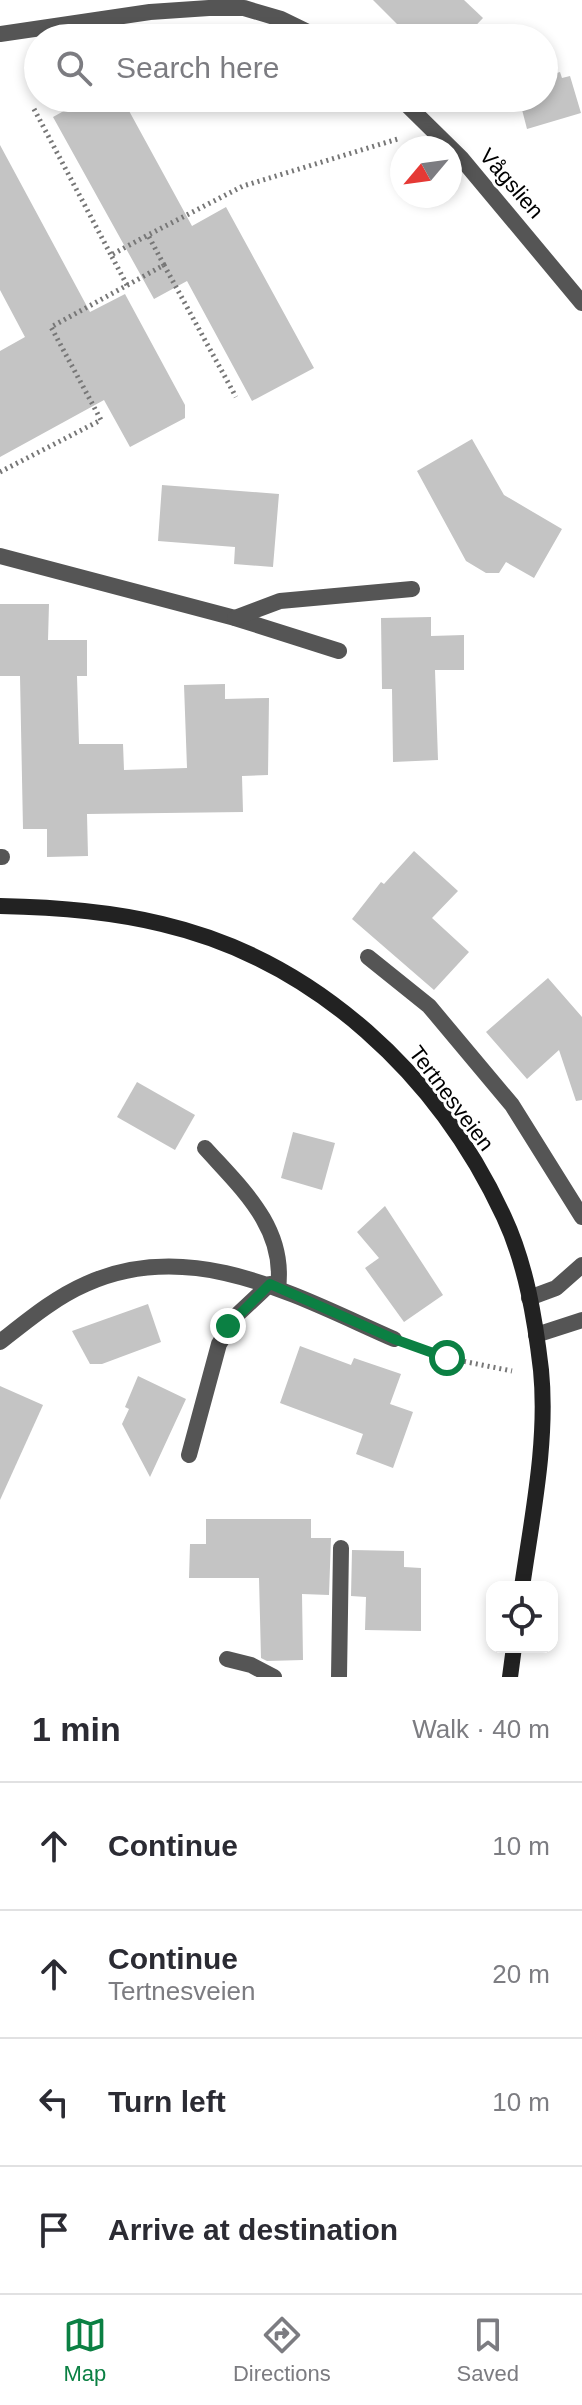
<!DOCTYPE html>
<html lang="en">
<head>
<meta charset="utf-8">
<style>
  :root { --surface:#fff; --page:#f2f2f3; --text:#2b2b33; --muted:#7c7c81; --line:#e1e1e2; --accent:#0b8043 }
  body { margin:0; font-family:Arial,sans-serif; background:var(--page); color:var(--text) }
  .controls { position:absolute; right:24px; bottom:24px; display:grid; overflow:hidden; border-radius:16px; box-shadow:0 4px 12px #0003 }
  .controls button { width:72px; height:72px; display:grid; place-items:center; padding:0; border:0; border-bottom:2px solid var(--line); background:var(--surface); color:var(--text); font:40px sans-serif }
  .compass { position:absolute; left:390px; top:136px; width:72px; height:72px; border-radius:50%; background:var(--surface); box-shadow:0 4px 12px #0003; rotate:241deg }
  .stop { position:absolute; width:24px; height:24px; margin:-18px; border:6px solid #0b8043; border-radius:50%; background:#fff }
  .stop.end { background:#0b8043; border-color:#fff; box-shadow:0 2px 8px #0008 }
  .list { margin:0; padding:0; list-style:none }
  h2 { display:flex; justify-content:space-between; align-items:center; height:104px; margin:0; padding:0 32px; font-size:34px }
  h2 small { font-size:26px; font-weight:400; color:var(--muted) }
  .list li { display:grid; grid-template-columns:52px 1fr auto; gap:24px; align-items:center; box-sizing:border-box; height:128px; padding:0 32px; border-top:2px solid var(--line) }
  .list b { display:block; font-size:30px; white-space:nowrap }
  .list p { margin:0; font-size:26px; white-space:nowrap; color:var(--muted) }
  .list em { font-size:26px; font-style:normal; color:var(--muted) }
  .icon { flex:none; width:44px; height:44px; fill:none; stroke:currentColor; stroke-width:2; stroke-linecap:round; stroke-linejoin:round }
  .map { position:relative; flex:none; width:582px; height:1677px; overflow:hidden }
  .search { position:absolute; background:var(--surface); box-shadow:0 4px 12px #0003; left:24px; right:24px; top:24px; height:88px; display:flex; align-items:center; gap:20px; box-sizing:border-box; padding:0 28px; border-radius:44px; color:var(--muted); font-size:30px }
  .sheet { height:616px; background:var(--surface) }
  nav { display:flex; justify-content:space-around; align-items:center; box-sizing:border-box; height:112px; border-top:2px solid var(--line); background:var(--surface); font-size:22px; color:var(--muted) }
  nav a { display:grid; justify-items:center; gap:4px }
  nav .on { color:var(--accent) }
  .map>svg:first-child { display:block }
  .building { fill:#c4c4c4 }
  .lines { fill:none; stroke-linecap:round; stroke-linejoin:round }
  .path { stroke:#777; stroke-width:5; stroke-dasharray:2 4; stroke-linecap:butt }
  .service { stroke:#555; stroke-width:16 }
  .minor { stroke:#555; stroke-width:16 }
  .secondary { stroke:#222; stroke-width:16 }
  .route { stroke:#0b8043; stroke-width:10 }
  .labels { text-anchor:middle; stroke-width:6; stroke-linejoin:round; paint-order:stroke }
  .street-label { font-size:22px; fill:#000; stroke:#fff }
</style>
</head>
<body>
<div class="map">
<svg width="582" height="1677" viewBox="0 0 582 1677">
  <rect width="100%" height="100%" fill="#fff"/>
  <g class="building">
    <polygon points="373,0 464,0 483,18 464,38 411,38"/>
    <polygon points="560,72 562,78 570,76 581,113 527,129 519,98 544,98 544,77"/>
    <polygon points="87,98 122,98 192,226 226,207 314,368 252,401 187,281 154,299 53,117"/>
    <polygon points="0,145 90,312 125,294 185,405 185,418 130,447 104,400 0,457 0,351 25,337 0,290"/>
    <polygon points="472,439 504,495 562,529 534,578 506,562 499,573 486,573 466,561 417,471"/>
    <polygon points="162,485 279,494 273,567 234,564 235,547 158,541"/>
    <polygon points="0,604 49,604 48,640 87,640 87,676 77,676 79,744 123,744 124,770 187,768 184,685 225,684 225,699 269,698 268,775 242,776 243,812 87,814 88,856 47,857 47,829 23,829 20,676 0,676"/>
    <polygon points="431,617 431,636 464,635 464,670 435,670 438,760 393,762 392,689 382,689 381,618"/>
    <polygon points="414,851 458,891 432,918 469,952 434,990 352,919 381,882 384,884"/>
    <polygon points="548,978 582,1017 582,1100 576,1101 559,1050 527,1079 486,1032"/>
    <polygon points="137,1082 195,1115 175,1150 117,1117"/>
    <polygon points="293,1132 335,1143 322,1190 281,1178"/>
    <polygon points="385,1206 443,1295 404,1322 365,1268 379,1258 357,1232"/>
    <polygon points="148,1304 161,1342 102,1364 90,1364 72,1331"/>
    <polygon points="300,1346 351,1365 354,1358 401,1374 390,1404 413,1412 393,1468 356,1454 363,1434 280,1403"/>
    <polygon points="138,1376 186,1399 150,1477 122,1424 129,1409 125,1407"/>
    <polygon points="0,1386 43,1405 0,1500"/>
    <polygon points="206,1519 311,1519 311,1538 331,1538 329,1595 302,1594 303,1660 267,1661 261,1658 259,1578 189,1578 190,1544 206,1544"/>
    <polygon points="352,1550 404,1551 404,1567 421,1568 421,1631 365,1630 366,1597 351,1596"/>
  </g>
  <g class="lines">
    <g class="path">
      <polyline points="34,109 111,255"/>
      <polyline points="164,265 148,235 243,186 401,138"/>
      <polyline points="127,285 111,255 148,235"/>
      <polyline points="0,472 101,420 51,327 164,265 236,397"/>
      <polyline points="418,1348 447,1358 512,1371"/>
    </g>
    <g class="service">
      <polyline points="0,556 235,618 339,651"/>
      <polyline points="235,618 280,601 412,589"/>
      <polyline points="0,857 2,857"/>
      <polyline points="368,957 429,1006 512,1105 582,1217"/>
      <path d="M205 1148C242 1189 286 1228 278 1288"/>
      <polyline points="529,1298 556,1288 582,1265"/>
      <polyline points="536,1335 582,1320"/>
      <polyline points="189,1455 219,1344 238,1314 270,1284"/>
      <polyline points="227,1659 251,1665 274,1677"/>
      <polyline points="339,1677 341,1548"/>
    </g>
    <g class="minor">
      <polyline points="0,34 150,12 209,8 244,8 281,19 320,38"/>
      <polyline points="400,98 461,158 582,303"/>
      <path d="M0 1342C27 1321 54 1298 86 1284 192 1236 298 1297 394 1339"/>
    </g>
    <g class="secondary">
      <path d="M0 906C55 907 109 911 162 924 316 960 439 1076 504 1217 526 1264 535 1319 541 1370 548 1441 532 1517 522 1587"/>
      <polyline points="510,1677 514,1647"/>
    </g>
  </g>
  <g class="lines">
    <polyline class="route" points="228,1326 270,1284 394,1339 447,1358"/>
  </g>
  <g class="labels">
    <g class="street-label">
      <text transform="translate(512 183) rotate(49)" y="8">Vågslien</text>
      <text transform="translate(452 1098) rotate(53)" y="8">Tertnesveien</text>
    </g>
  </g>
</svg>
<div class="controls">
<button><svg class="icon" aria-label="locate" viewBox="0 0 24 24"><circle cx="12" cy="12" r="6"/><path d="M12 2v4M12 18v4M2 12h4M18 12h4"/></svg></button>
</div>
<svg class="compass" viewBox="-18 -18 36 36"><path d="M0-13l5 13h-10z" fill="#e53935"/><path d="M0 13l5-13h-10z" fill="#7c7c81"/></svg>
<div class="stop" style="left:447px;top:1358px"></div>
<div class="stop end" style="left:228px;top:1326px"></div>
<div class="search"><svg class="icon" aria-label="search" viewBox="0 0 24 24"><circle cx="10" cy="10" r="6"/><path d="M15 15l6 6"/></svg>Search here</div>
</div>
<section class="sheet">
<h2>1 min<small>Walk · 40 m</small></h2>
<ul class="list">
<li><svg class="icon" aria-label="ahead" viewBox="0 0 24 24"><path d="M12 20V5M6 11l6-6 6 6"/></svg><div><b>Continue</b></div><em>10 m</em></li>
<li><svg class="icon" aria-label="ahead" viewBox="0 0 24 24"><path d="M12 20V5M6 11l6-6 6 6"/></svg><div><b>Continue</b><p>Tertnesveien</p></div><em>20 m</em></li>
<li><svg class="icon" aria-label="left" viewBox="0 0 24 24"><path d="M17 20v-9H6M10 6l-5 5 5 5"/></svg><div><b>Turn left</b></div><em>10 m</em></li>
<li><svg class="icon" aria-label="arrive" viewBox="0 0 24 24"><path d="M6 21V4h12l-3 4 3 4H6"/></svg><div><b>Arrive at destination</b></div></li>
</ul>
</section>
<nav>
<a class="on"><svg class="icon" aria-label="map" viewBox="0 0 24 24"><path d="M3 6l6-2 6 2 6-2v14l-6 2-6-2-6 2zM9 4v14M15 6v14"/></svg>Map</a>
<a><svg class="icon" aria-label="directions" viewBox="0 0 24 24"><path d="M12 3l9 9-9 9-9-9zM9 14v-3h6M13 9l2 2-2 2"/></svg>Directions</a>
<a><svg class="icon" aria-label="saved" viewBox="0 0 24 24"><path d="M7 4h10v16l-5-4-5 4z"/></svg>Saved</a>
</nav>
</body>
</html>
